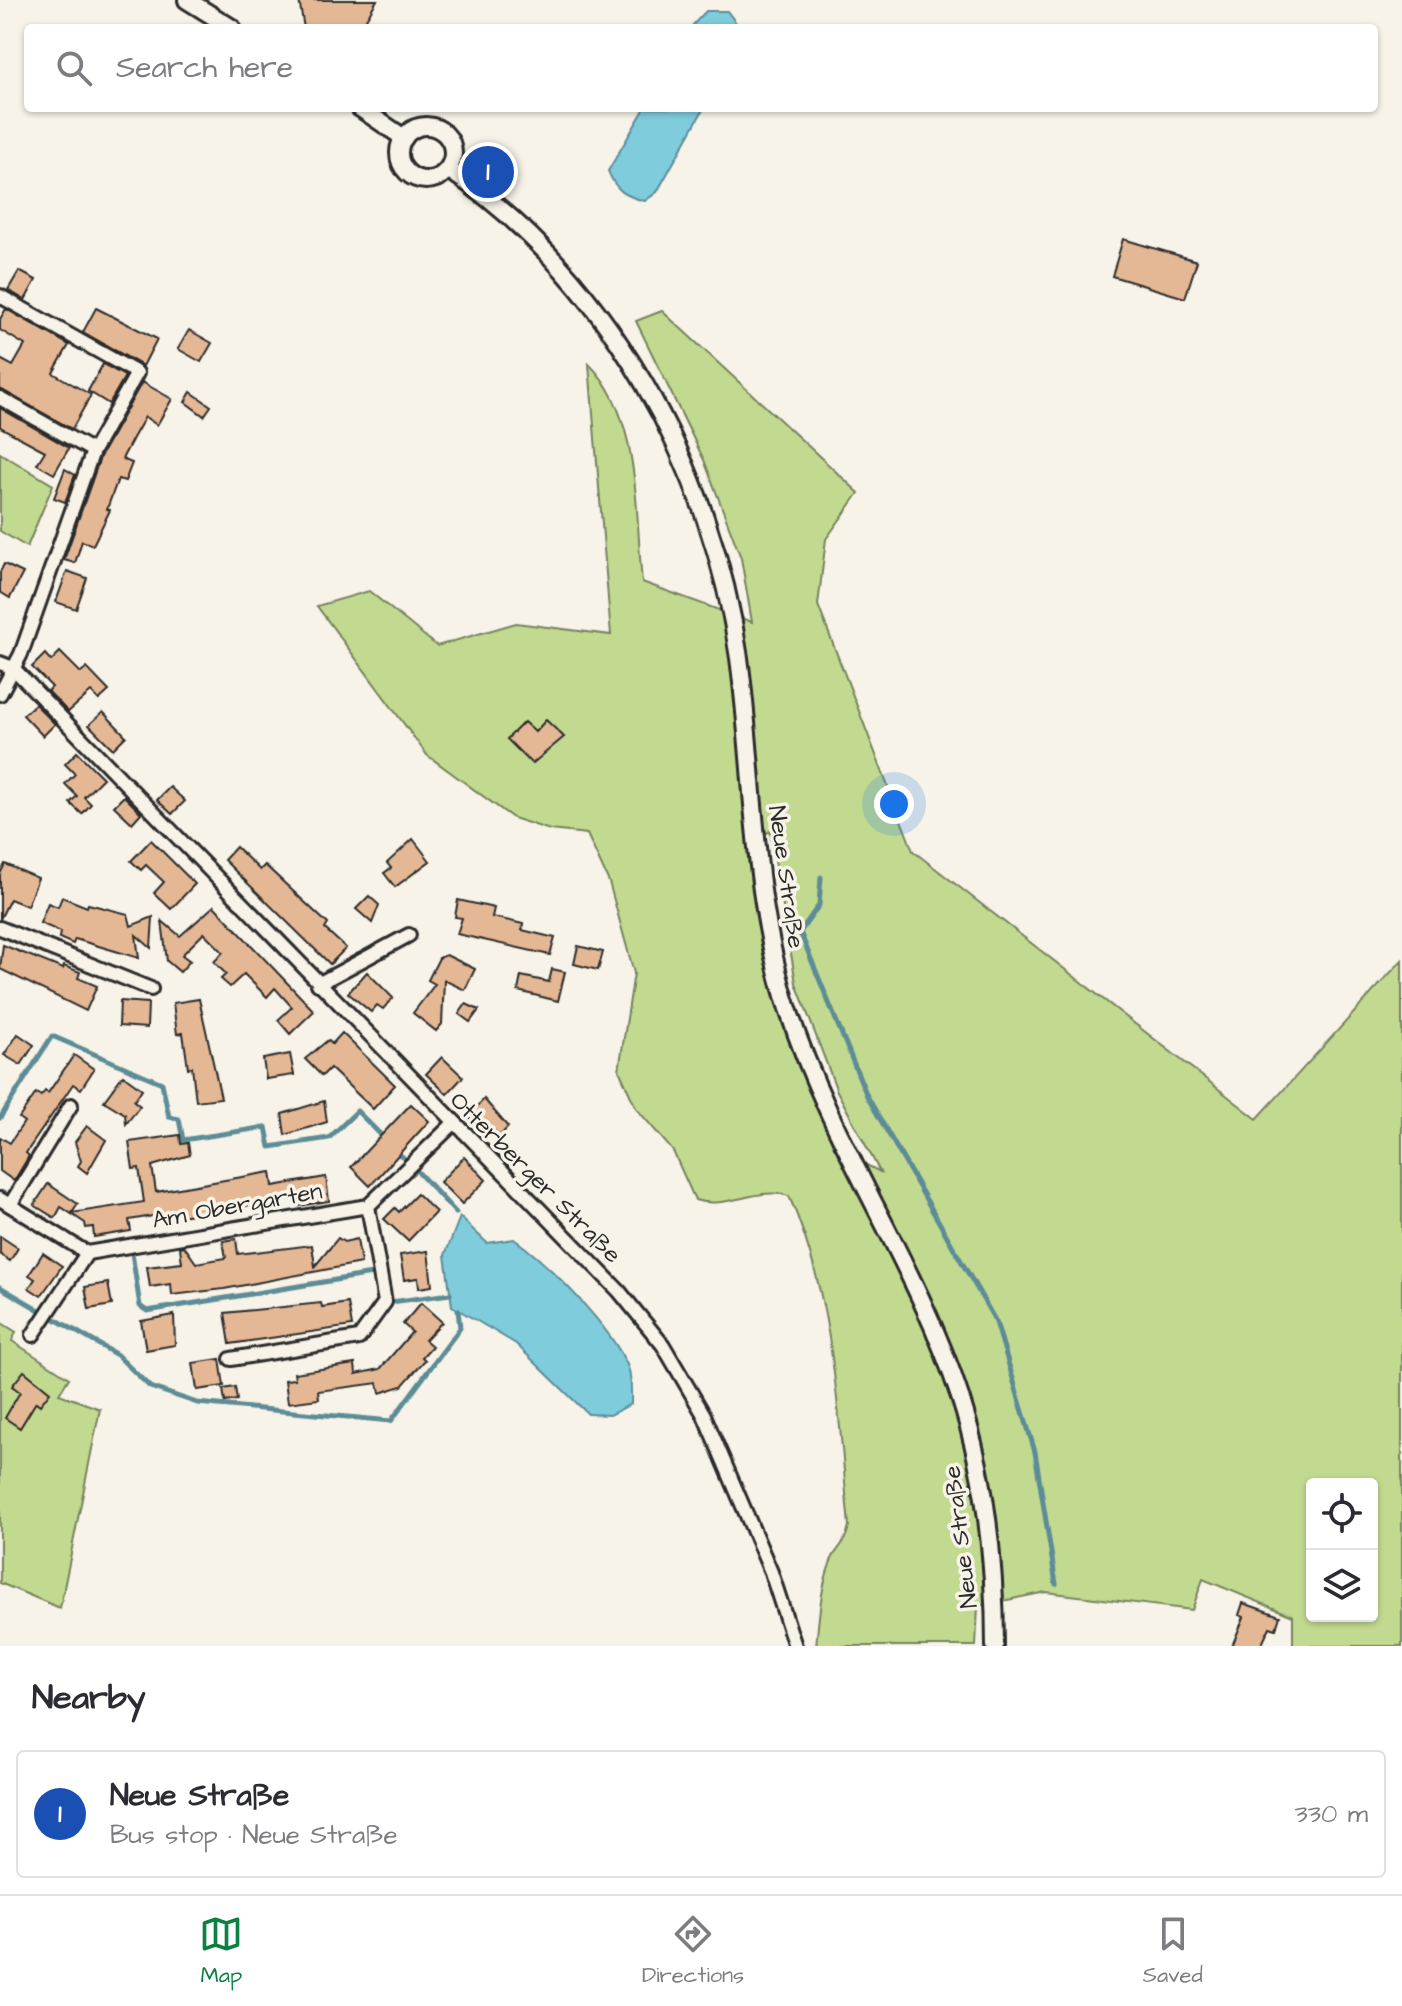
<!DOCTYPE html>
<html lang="en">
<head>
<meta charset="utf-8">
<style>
  :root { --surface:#fff; --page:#f7f7f7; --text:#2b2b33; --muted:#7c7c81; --line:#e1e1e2; --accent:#0b8043 }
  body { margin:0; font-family:"Architects Daughter",sans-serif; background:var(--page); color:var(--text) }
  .controls { position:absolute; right:24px; bottom:24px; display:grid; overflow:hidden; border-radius:8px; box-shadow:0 2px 6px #0004 }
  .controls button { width:72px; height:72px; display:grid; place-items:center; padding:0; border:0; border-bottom:2px solid var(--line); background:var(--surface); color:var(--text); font:40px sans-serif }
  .you { position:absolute; left:894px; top:804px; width:28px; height:28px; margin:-20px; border:6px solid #fff; border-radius:50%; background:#1a73e8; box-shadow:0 0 0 12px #1a73e833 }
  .badge { display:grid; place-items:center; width:52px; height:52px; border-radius:50%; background:var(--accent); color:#fff; font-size:26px; font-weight:700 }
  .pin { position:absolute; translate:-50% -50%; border:4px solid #fff; box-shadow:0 2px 8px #0006 }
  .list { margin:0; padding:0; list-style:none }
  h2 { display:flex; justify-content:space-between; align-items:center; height:104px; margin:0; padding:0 32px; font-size:34px }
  h2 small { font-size:26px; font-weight:400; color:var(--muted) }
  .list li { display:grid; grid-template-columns:52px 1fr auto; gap:24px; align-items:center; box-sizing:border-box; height:128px; margin:0 16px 16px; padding:0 16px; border:2px solid var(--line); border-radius:8px }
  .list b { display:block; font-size:30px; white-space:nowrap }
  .list p { margin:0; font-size:26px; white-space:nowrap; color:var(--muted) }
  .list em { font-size:26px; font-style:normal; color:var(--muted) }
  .icon { flex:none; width:44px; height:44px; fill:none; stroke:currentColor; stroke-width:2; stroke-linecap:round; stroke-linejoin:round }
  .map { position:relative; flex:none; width:1402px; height:1646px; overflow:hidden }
  .search { position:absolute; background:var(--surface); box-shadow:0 2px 6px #0004; left:24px; right:24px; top:24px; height:88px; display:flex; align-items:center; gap:20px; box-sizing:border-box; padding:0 28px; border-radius:8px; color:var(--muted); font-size:30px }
  .sheet { height:248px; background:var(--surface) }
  nav { display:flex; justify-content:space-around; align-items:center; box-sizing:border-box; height:112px; border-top:2px solid var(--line); background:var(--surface); font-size:22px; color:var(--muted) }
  nav a { display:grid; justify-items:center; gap:4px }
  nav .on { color:var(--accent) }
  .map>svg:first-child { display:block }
  .green { fill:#c2da90; stroke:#76825e; stroke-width:2; fill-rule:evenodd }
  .water { fill:#7fccdd; stroke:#5d8c96; stroke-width:2 }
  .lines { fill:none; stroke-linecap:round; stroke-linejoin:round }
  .stream { stroke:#5d8c96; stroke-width:5 }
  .building { fill:#e5b895; stroke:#2b2b2b; stroke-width:2 }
  .street-casing { stroke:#2b2b2b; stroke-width:18 }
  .secondary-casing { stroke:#2b2b2b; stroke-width:22 }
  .street { stroke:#f7f3e8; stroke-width:12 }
  .secondary { stroke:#f7f3e8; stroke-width:16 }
  .labels { text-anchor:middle; stroke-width:7; stroke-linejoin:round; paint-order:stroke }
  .street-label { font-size:24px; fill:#2b2b2b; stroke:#f7f3e8 }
</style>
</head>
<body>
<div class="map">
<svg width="1402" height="1646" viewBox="0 0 1402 1646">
  <rect width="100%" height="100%" fill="#f7f3e8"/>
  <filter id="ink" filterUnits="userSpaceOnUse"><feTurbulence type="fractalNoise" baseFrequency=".0125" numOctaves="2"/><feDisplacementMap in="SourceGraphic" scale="16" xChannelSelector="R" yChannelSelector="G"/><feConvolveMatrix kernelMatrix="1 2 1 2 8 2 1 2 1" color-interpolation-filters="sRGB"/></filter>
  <g filter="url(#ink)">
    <g class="green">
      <path d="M662 311 859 493 826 539 818 605 913 851 1257 1119 1402 960V1646H1293V1616L1203 1579 1192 1610 1046 1592 978 1606 976 1646H816C819 1619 820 1591 830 1564 835 1548 844 1549 849 1526 838 1414 835 1300 789 1196 758 1186 727 1210 695 1200L673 1151 636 1108 619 1070 634 973 609 882 587 834 550 830 513 818 427 755 317 606 369 591 437 646 516 623 611 635 589 364C641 415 635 512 642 582L752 622 741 558 704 460 636 321ZM770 831 796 983 837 1091 880 1172 835 1149 788 1038 766 945 749 845ZM1312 1484H1372V1616H1312Z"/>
      <polygon points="0,453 53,485 27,547 0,531"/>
      <polygon points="0,1322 16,1332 12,1341 69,1378 59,1394 100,1409 60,1608 0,1583"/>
    </g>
    <g class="water">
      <polygon points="706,11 727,11 740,28 690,28"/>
      <path d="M645 108H704L657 192 645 201C625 196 616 191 608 171Z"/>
      <path d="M460 1217 487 1243 514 1239C549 1264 611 1327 628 1367 632 1378 631 1393 631 1404L610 1415 588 1414 516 1344 452 1306 445 1255Z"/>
    </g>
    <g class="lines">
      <g class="stream">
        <polyline points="821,877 819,905 800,932 867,1096 996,1322 1035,1452 1056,1584"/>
        <polyline points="0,1118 52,1036 162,1083 169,1117 179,1119 183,1140 266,1127 270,1147 329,1138 357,1111 384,1138"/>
        <polyline points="396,1151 406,1160"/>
        <polyline points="417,1171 456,1213"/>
        <polyline points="132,1253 140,1306 147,1311 372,1274"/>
        <polyline points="0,1287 117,1355 150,1387 197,1403 391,1421 460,1328 458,1310"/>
        <polyline points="391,1302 450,1294"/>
      </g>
    </g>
    <g class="building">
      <polygon points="299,0 377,0 361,28 304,28"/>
      <polygon points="1123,239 1197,261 1185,298 1112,276"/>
      <polygon points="19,271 36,280 25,300 8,290"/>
      <polygon points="96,308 157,339 143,366 83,332"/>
      <polygon points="6,309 69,345 53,373 91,395 72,429 0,389 0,359 13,366 25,345 0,330 0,319"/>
      <polygon points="189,330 212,343 201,362 178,349"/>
      <polygon points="103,364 125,376 109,404 88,391"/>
      <polygon points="142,382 172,399 157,425 145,417 133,438 122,459 132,463 125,481 118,479 107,509 110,510 93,545 82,541 75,563 64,560 101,455"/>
      <polygon points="191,392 211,406 204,416 185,402"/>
      <polygon points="0,408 69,448 54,474 37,464 45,451 0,427"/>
      <polygon points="65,469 75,475 65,502 54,498"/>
      <polygon points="4,564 23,573 10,598 0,592 0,572"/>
      <polygon points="67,571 87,578 76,609 56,602"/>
      <polygon points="60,652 81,673 87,668 109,691 99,700 91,692 68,712 48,691 52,687 32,667 45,654 51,661"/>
      <polygon points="35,704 55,724 43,736 23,715"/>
      <polygon points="103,712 126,736 113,749 89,725"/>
      <polygon points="546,720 564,737 532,764 507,739 524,722 535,732"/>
      <polygon points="77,752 103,778 84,797 91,804 82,814 70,803 77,796 65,784 75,774 65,764"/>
      <polygon points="170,787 185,801 172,814 157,800"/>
      <polygon points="124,796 141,813 132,823 114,806"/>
      <polygon points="413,839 430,861 395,887 384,873 391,868 387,863"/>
      <polygon points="151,840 195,884 171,909 154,893 164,882 146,865 141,870 131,861"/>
      <polygon points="236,847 260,870 265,865 328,924 325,929 346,948 330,964 224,860"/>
      <polygon points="5,864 38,878 27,906 10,899 0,919 0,874"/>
      <polygon points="369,896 379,905 372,923 356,909"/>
      <polygon points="62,897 87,907 88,904 128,914 131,926 153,917 151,948 136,935 139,958 75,939 73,944 59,938 61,932 40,923 48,903 58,907"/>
      <polygon points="458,900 494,908 492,917 523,924 522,930 555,938 550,955 457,934 462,918 455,917"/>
      <polygon points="214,906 314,1011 290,1034 278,1020 292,1007 275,988 267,997 244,974 230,987 221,979 226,974 214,962 223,952 204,933 182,955 190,961 180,972 167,961 162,921 180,936"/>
      <polygon points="3,945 63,969 64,966 80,972 78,978 97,986 86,1011 0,969"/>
      <polygon points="578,946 603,952 598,970 574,964"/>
      <polygon points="446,955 475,969 465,990 444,980 442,1024 436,1031 413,1013 435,984 428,980 439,958"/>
      <polygon points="552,969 565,972 558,1001 518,991 521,976 549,982"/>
      <polygon points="367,972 393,998 383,1009 377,1005 371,1012 348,993"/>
      <polygon points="199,999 221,1098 196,1101 192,1067 188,1068 183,1033 177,1034 173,1003"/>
      <polygon points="120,1001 148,1003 147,1028 119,1026"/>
      <polygon points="466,1004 479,1010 470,1022 459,1014"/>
      <polygon points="342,1033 395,1085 373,1109 330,1068 322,1076 305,1059 328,1040 332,1044"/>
      <polygon points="18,1034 34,1045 21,1065 4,1055"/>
      <polygon points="290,1054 294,1075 266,1079 263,1059"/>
      <polygon points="74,1055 94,1069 81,1089 73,1084 26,1153 29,1156 14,1181 0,1171 0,1137 10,1143 24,1122 19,1118 36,1093 41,1096 45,1091 48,1093"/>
      <polygon points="442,1057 463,1077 447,1094 426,1074"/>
      <polygon points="123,1075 142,1089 134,1101 140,1106 126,1124 125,1114 104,1101"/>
      <polygon points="484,1099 508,1127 500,1136 492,1129 487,1134 468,1116"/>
      <polygon points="324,1101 327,1122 285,1135 282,1114"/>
      <polygon points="411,1104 429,1121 370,1186 351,1167"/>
      <polygon points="87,1126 106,1140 87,1173 78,1166 81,1161 75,1142"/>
      <polygon points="180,1135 181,1144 188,1143 190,1155 152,1166 156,1192 271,1172 273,1186 326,1177 329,1201 298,1206 296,1198 154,1220 153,1216 129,1220 131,1231 94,1237 93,1227 86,1228 85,1223 61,1207 55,1218 34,1205 48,1184 78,1204 72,1213 144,1202 139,1168 133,1169 129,1142"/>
      <polygon points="464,1157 486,1180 462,1204 440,1182"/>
      <polygon points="417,1194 436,1212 408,1241 384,1219 395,1208 399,1212"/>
      <polygon points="0,1236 18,1248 10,1261 0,1254"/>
      <polygon points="338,1238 344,1242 357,1239 361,1263 224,1289 172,1295 171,1284 150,1287 147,1267 182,1263 180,1247 184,1246 196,1263 226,1258 223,1241 236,1239 238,1254 312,1245 315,1266"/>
      <polygon points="428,1251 432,1286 419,1288 418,1278 404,1280 400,1255"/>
      <polygon points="43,1253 62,1266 41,1296 29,1288 35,1279 29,1275"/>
      <polygon points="108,1283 112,1305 89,1309 85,1287"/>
      <polygon points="321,1303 322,1307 348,1303 352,1326 230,1344 225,1313"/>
      <polygon points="421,1303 442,1322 425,1340 432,1346 422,1357 425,1360 402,1386 380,1393 378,1383 318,1391 319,1399 288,1403 285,1380 295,1379 294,1373 355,1364 356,1374 380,1369 412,1332 403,1324"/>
      <polygon points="174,1315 175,1345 146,1350 141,1321"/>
      <polygon points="220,1359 224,1386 197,1390 193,1363"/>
      <polygon points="24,1371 50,1392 40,1405 36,1402 20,1428 5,1418 20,1392 12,1386"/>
      <polygon points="235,1387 237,1400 225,1402 223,1389"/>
      <polygon points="1243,1603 1280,1616 1276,1629 1270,1627 1261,1646 1232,1646 1244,1617 1239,1615"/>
    </g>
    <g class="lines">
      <defs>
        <g id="street">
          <polyline points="0,296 137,373 93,451 21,654 0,694"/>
          <polyline points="0,398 93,451"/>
          <polyline points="0,663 13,668 619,1291 663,1345 704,1415 771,1572 795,1646"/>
          <polyline points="0,928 151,989"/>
          <polyline points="318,984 409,935"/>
          <polyline points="0,1199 87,1253 368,1206 453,1124"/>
          <polyline points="10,1205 71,1105"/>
          <polyline points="33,1335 87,1253"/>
          <polyline points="231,1359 359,1338 385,1302 368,1206"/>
        </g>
        <g id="secondary">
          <polyline points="187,0 232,28"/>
          <polyline points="360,108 404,138"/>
          <circle cx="426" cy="153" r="27"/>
          <path d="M448 169C609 278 712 468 739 658 755 776 751 897 789 1012 833 1147 917 1265 960 1397 986 1477 995 1563 995 1646"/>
        </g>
      </defs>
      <use href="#street" class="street-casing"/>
      <use href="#secondary" class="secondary-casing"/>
      <use href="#street" class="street"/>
      <use href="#secondary" class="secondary"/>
    </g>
  </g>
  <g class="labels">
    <g class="street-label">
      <text transform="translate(787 877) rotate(82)" y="8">Neue Straße</text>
      <text transform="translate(536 1177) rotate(45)" y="8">Otterberger Straße</text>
      <text transform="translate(237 1205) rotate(-10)" y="8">Am Obergarten</text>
      <text transform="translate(960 1537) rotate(-97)" y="8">Neue Straße</text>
    </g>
  </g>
</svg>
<div class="controls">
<button><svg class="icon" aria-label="locate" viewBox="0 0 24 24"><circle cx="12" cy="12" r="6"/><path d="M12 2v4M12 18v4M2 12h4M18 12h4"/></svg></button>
<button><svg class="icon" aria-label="layers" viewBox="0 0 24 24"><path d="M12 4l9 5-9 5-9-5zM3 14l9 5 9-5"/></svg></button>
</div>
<div class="you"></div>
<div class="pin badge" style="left:488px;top:172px;background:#1a4fb4">1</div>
<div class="search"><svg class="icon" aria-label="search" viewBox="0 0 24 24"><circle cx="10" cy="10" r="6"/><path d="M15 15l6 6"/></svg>Search here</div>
</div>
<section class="sheet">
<h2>Nearby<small></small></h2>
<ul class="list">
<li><span class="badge" style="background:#1a4fb4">1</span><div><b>Neue Straße</b><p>Bus stop · Neue Straße</p></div><em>330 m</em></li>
</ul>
</section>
<nav>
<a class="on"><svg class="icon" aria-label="map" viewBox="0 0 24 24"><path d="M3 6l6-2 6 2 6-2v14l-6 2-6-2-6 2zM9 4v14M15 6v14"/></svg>Map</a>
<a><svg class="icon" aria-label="directions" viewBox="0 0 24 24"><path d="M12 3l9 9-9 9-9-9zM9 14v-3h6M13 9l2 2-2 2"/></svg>Directions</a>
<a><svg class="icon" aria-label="saved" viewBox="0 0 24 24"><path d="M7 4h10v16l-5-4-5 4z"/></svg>Saved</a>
</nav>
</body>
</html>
